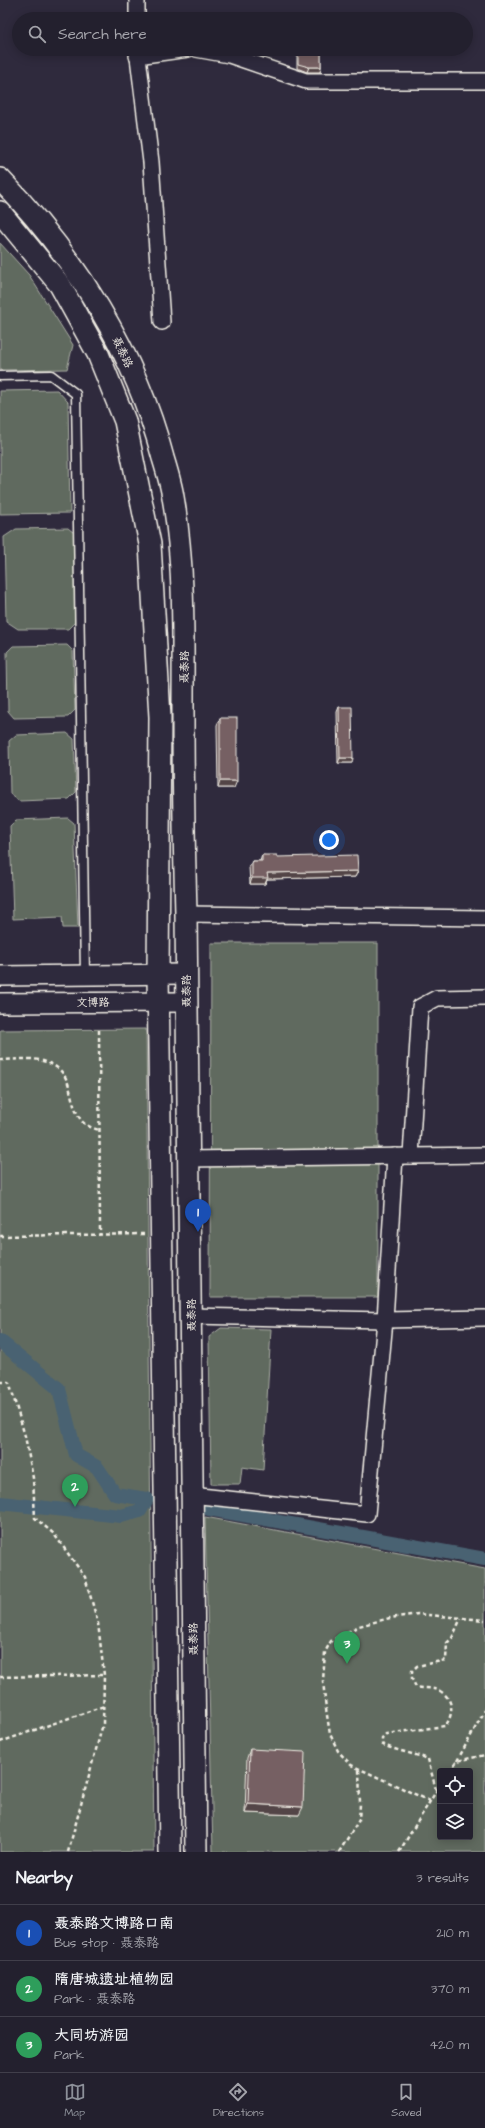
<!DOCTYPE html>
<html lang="en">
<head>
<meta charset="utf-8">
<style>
  :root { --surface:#23202e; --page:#2f2d3a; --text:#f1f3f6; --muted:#a3a3aa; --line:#403e4a; --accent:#8c9099 }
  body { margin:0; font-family:"Architects Daughter","LXGW WenKai TC",sans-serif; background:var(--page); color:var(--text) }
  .controls { position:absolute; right:12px; bottom:12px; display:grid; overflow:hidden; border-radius:4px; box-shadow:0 2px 10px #0003 }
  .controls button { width:36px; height:36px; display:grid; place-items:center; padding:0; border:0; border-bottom:1px solid var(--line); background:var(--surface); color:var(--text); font:20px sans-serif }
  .you { position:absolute; left:329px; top:840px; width:14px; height:14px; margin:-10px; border:3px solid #fff; border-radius:50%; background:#1a73e8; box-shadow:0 0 0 6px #1a73e833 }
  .badge { display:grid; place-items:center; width:26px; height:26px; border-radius:50%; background:var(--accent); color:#fff; font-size:13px; font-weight:700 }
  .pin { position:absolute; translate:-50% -33px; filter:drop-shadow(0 1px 2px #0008) }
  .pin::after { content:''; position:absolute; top:21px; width:14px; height:12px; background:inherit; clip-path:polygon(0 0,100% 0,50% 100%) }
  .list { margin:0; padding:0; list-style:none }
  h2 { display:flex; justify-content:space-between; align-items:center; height:52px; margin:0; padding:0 16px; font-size:17px }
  h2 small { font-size:13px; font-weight:400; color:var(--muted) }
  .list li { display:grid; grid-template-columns:26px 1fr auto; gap:12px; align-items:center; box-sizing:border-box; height:56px; padding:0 16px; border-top:1px solid var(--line) }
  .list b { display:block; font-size:15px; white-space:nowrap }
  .list p { margin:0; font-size:13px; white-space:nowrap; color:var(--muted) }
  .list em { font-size:13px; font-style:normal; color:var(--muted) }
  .icon { flex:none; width:22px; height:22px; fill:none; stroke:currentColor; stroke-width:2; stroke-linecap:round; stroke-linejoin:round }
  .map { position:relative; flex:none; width:485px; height:1852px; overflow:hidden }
  .search { position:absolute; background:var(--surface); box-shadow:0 2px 10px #0003; left:12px; right:12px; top:12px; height:44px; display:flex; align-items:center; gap:10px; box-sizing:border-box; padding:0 14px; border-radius:22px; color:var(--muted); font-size:15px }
  .sheet { height:220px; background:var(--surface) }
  nav { display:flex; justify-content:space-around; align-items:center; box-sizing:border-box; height:56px; border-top:1px solid var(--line); background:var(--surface); font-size:11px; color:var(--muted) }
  nav a { display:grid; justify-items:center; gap:2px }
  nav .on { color:var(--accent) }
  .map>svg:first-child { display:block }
  .green { fill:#616b5f; stroke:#aaaea4; fill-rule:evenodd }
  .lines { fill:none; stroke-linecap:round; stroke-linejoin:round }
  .canal { stroke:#496272; stroke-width:14 }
  .service-casing { stroke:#f4f1e8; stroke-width:11 }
  .minor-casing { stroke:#f4f1e8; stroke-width:18 }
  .tertiary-casing { stroke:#f4f1e8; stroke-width:22 }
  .secondary-casing { stroke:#f4f1e8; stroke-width:24 }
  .path { stroke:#f4f1e8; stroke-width:2.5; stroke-dasharray:4 3; stroke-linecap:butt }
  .service { stroke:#2f2a3d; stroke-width:8 }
  .minor { stroke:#2f2a3d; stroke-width:15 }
  .tertiary { stroke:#2f2a3d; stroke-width:19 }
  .secondary { stroke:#2f2a3d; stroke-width:21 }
  .wall { fill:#655356; stroke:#f4f1e8 }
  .shaded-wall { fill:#534446; stroke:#f4f1e8 }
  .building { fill:#766164; stroke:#f4f1e8 }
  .labels { text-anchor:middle; stroke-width:3; stroke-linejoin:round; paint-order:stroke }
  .street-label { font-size:11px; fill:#f4f1e8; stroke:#2f2a3d }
</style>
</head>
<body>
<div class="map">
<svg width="485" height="1852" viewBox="0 0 485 1852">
  <rect width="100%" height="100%" fill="#2f2a3d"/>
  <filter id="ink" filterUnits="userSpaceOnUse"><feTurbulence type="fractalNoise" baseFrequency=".025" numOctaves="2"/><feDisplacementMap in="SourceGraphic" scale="8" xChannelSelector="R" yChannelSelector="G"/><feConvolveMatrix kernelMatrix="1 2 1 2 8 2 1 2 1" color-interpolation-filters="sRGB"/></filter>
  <g filter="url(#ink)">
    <g class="green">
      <polygon points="0,243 29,275 73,345 67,369 0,370"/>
      <polygon points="57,390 68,402 70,513 0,514 0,391"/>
      <polygon points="68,528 74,533 76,621 68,629 18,629 6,621 4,537 16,529"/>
      <polygon points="67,645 73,651 75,710 68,717 14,718 8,711 7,652 13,646"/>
      <polygon points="67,733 74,739 76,792 69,799 19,801 10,794 9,741 16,735"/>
      <polygon points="68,818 74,823 78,928 63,928 62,917 13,919 10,826 16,820"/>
      <polygon points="211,943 378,943 378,1297 210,1297"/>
      <polygon points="146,1029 154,1852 0,1852 0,1030"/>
      <polygon points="221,1328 271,1329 263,1470 242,1467 240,1484 211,1484 209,1337"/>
      <path d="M205 1517 485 1569V1852H213ZM440 1771H470V1837H440Z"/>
    </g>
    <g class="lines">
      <g class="canal">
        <polyline points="0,1341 59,1389 76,1455 97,1467 115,1494 147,1499 140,1511 121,1516 0,1503"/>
        <polyline points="209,1509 485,1559"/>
      </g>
      <defs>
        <polyline id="service" points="0,376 51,375 76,394 85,975"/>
        <g id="minor">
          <polyline points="137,0 137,19"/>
          <polyline points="137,49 151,162 162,322"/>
          <polyline points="196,49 229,55 306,81 485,81"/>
          <polyline points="137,56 188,49"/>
          <polyline points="186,914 485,918"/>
          <polyline points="411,1156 420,1007 437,998 485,997"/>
          <polyline points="188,1159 485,1155"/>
          <polyline points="191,1316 385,1320 485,1318"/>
          <polyline points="191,1495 367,1514 385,1320 395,1156"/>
        </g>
        <g id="tertiary">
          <polyline points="0,976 186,974"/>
          <polyline points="0,1003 186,1002"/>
        </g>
        <g id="secondary">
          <path d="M0 179C75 256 136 354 163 458 167 471 171 484 173 497 185 567 183 638 183 709 183 778 184 846 186 914L196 1852"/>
          <polyline points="0,212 60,285 98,354 125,421 150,544 160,717 158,975 170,1852"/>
        </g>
      </defs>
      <use href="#service" class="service-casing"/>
      <use href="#minor" class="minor-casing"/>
      <use href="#tertiary" class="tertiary-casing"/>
      <use href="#secondary" class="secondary-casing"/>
      <g class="path">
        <polyline points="99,1030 100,1235"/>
        <path d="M0 1060C14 1060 30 1057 43 1061 77 1071 65 1097 81 1120 85 1126 93 1128 99 1130"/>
        <polyline points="0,1236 145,1234"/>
        <polyline points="0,1382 9,1382 25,1436 33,1478 35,1518 54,1534 85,1577 98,1623 104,1675 103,1724 68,1852"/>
        <polyline points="0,1677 104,1675"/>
        <polyline points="0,1742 104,1706"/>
        <polyline points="457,1761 485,1710"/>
        <polyline points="450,1771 457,1761 485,1755"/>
        <path d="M436 1790 428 1759C419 1755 386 1748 382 1744V1738L386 1734 445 1726C454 1715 454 1699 440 1691 433 1687 424 1689 416 1687L412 1679V1671L417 1666 446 1660 447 1643 452 1638 461 1618"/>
        <polyline points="430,1801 351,1765 338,1751 330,1734 326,1709 323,1681 325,1652 331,1641 359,1626 390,1618 418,1614 485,1620"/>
        <polyline points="339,1852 359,1820 360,1804 359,1768"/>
        <polyline points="399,1852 440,1785"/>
      </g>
      <use href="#service" class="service"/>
      <use href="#minor" class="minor"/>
      <use href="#tertiary" class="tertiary"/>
      <use href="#secondary" class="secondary"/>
    </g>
    <g class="wall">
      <polygon points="297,49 321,49 321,67 320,72 307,72 297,68"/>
      <polygon points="339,707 352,763 338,763 337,712"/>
      <polygon points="220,718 234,788 218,788 217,725"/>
      <polygon points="262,855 277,857 358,871 355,877 267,879 265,884 250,884 249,867 252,861 260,861"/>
      <polygon points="250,1749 299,1815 245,1813 247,1758"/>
    </g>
    <g class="shaded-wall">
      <polygon points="309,67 321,67 320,72 307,72"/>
      <polygon points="340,758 353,758 352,763 338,763"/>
      <polygon points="220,781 237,781 234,788 218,788"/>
      <polygon points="358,871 355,877 267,879 265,884 250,884 252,878 267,873"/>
      <polygon points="248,1804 303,1807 299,1815 245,1813"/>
    </g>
    <g class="building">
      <polygon points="298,49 321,49 321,67 309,67 298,64"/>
      <polygon points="339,707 352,707 353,758 340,758"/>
      <rect x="220" y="718" width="17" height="63"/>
      <polygon points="262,855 277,855 277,857 357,855 358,871 267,873 268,878 252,878 252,861 262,861"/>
      <polygon points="250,1749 305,1752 303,1807 248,1804"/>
    </g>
  </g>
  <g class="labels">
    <g class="street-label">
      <text transform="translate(123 352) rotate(65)" y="4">聂泰路</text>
      <text transform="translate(184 667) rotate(-89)" y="4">聂泰路</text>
      <text transform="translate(186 991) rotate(-90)" y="4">聂泰路</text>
      <text transform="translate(93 1002) rotate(-1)" y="4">文博路</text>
      <text transform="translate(191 1315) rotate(-90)" y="4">聂泰路</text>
      <text transform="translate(193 1639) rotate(-91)" y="4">聂泰路</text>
    </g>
  </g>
</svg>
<div class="controls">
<button><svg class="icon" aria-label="locate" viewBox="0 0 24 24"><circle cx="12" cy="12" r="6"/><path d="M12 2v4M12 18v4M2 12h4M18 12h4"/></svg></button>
<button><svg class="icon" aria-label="layers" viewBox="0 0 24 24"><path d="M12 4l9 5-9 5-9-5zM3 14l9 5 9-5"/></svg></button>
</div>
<div class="you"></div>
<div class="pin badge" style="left:198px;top:1232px;background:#1a4fb4">1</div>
<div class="pin badge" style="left:75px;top:1507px;background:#2e9e5b">2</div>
<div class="pin badge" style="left:347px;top:1664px;background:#2e9e5b">3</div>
<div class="search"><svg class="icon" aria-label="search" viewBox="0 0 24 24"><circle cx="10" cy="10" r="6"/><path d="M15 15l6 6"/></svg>Search here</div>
</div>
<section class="sheet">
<h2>Nearby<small>3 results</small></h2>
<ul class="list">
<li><span class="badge" style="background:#1a4fb4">1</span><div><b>聂泰路文博路口南</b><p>Bus stop · 聂泰路</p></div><em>210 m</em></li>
<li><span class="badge" style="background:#2e9e5b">2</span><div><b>隋唐城遗址植物园</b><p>Park · 聂泰路</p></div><em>370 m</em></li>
<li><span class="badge" style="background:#2e9e5b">3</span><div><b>大同坊游园</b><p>Park</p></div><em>420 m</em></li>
</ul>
</section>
<nav>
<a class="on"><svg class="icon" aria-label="map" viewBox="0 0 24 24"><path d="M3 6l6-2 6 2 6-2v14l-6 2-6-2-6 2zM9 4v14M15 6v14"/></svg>Map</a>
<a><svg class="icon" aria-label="directions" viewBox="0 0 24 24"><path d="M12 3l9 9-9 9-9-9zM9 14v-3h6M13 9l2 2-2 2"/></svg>Directions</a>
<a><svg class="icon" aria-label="saved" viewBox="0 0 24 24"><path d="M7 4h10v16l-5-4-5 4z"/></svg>Saved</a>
</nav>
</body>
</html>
